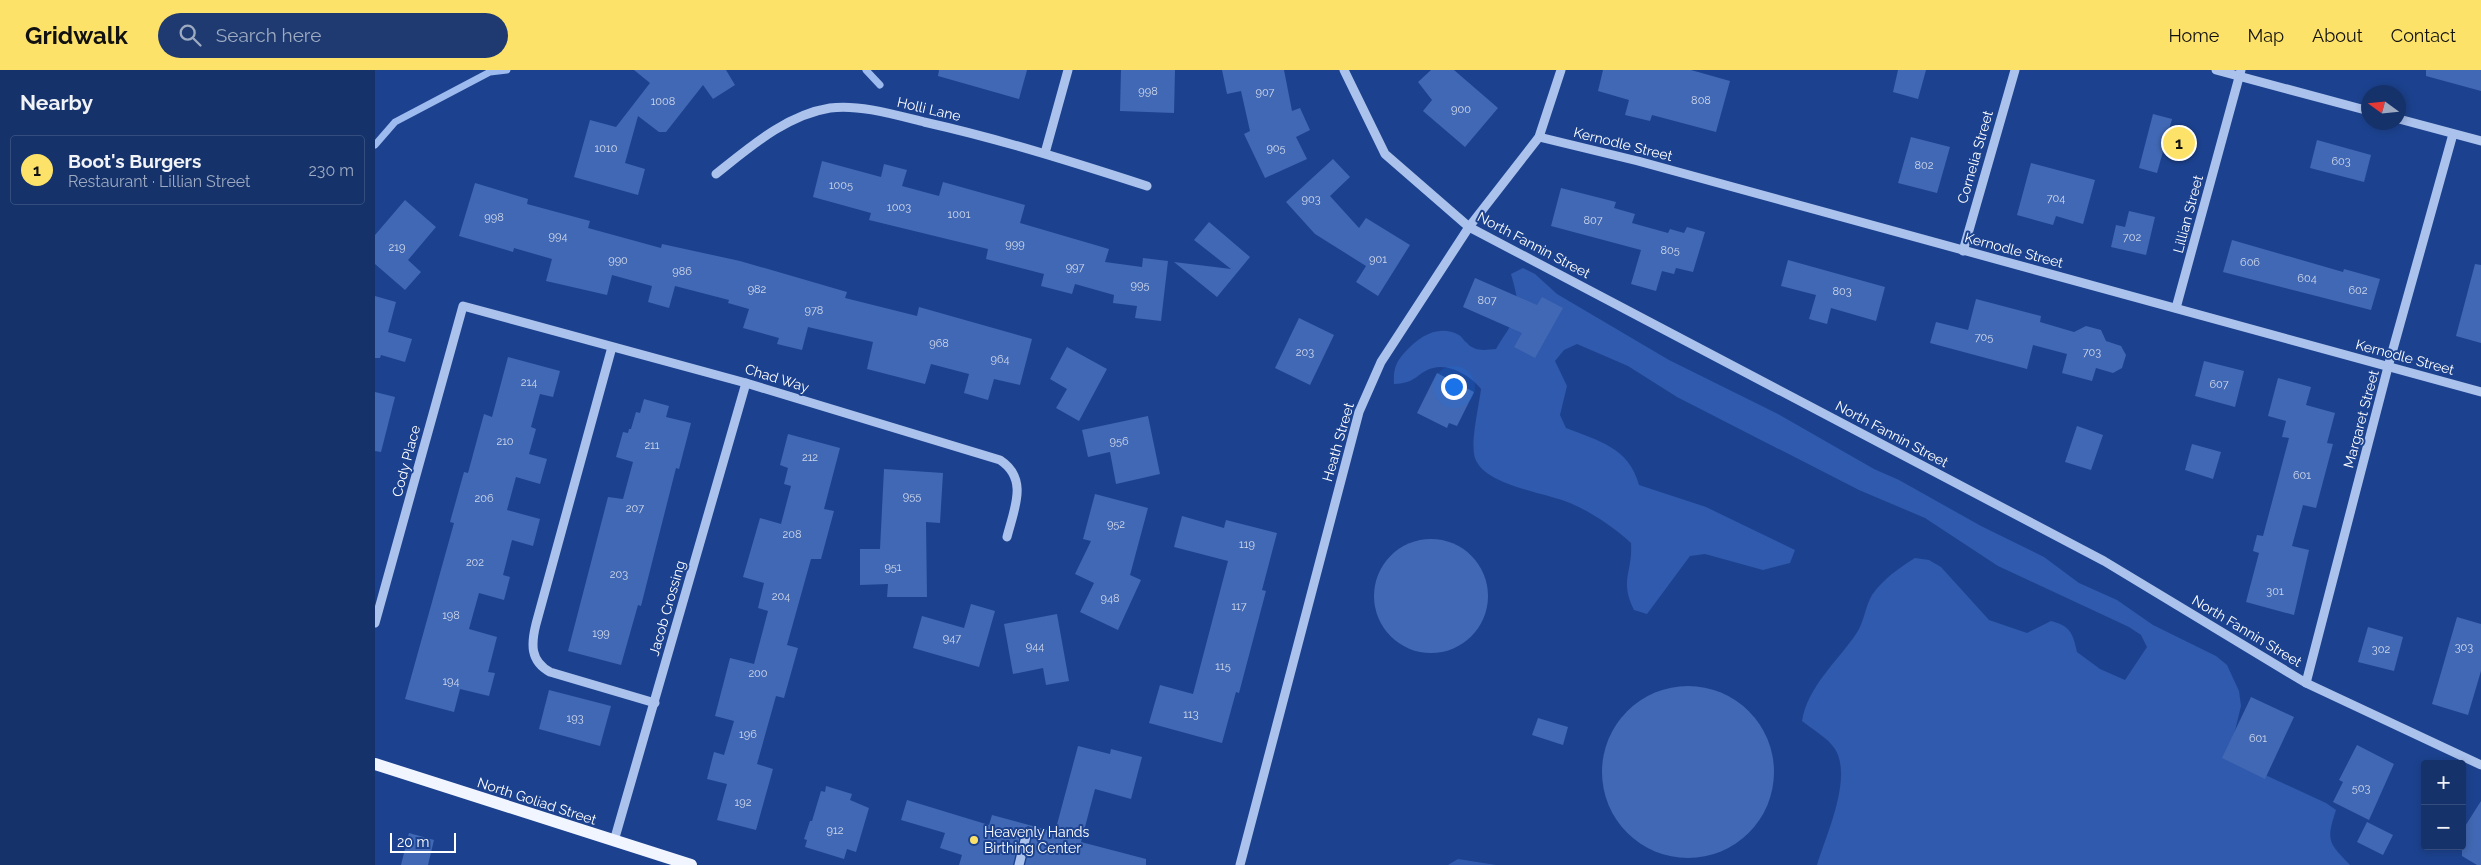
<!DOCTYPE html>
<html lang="en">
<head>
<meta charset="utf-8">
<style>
  :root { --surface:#15326b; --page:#1e3a71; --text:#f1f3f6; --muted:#9daac1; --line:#344d7e; --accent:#fde269 }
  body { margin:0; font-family:Raleway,sans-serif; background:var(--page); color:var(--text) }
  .controls { position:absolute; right:15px; bottom:15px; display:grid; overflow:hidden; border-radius:5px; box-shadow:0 2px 8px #0003 }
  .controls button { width:45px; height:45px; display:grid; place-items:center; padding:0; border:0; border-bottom:1px solid var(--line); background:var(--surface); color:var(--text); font:25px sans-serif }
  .compass { position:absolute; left:1986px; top:15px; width:45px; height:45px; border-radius:50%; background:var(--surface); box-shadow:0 2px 8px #0003; rotate:285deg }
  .scale { position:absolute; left:15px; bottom:12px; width:66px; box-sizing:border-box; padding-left:5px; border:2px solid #fff; border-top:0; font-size:14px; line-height:18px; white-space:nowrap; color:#fff; -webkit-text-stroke:4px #1c428f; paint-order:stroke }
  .you { position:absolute; left:1078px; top:316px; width:18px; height:18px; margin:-12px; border:4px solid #fff; border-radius:50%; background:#1a73e8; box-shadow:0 0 0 8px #1a73e833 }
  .badge { display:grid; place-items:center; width:32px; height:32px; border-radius:50%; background:var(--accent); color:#111; font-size:16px; font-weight:700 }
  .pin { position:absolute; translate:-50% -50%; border:2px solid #fff; box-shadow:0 1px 5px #0006 }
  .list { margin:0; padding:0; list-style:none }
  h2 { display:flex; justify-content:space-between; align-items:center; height:65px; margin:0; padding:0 20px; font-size:21px }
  h2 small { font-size:16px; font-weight:400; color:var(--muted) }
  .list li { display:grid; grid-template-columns:32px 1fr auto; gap:15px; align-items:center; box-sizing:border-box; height:70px; margin:0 10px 10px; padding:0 10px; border:1px solid var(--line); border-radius:5px }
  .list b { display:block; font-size:19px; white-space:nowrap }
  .list p { margin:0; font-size:16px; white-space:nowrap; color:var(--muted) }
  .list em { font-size:16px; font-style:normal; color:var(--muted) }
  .icon { flex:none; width:28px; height:28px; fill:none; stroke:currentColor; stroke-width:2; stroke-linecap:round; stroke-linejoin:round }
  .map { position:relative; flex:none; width:2106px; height:795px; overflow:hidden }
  header { display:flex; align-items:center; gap:30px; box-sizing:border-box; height:70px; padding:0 25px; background:var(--accent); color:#111 }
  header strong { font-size:24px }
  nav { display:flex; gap:28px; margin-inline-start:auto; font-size:18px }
  .search { width:350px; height:45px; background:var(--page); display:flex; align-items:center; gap:12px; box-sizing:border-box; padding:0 18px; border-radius:28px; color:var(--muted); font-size:19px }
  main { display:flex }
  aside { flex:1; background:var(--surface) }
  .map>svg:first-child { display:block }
  .green { fill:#305aad }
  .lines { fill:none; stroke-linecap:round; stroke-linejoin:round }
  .stream { stroke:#9ebbef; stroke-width:7 }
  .building { fill:#4168b4 }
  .minor { stroke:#abc2ed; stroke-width:9 }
  .major { stroke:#f1f5ff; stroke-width:12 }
  .poi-dot { fill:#fde269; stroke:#1c428f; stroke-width:2 }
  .labels { text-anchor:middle; stroke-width:4; stroke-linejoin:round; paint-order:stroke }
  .number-label { font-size:11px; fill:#d0d9ec }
  .street-label { font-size:14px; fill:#fff; stroke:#1c428f }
  .poi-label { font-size:14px; fill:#fff; stroke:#1c428f; text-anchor:start }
</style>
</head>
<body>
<header>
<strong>Gridwalk</strong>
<div class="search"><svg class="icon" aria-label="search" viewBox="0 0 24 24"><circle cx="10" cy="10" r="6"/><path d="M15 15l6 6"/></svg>Search here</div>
<nav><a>Home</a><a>Map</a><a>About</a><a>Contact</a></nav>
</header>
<main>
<aside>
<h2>Nearby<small></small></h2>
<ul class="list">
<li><span class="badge">1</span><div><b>Boot's Burgers</b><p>Restaurant · Lillian Street</p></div><em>230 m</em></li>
</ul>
</aside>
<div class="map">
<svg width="2106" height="795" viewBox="0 0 2106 795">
  <rect width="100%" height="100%" fill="#1c428f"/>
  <g class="green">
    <path d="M1148 198 1160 204 1182 224 1294 290 1403 344 1499 399 1524 410 1606 456 1669 487 1704 513 1742 530 1778 555 1841 586 1852 595 1864 621 1866 636 1856 677 1858 690 1951 733 1961 740C1951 771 1953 772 1975 795H1442C1451 765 1478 708 1460 679 1453 668 1437 659 1427 651 1433 616 1462 592 1481 564 1489 553 1490 537 1497 525 1508 509 1524 498 1540 488L1554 490 1566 497 1614 550 1652 563 1676 551C1695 556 1698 563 1702 582L1725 599 1750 610 1772 577 1766 565 1754 557 1623 496 1550 448 1484 420 1302 327 1253 296 1202 274 1189 280 1180 291 1192 316 1185 345 1191 358C1223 371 1254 377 1264 415L1331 437 1420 480 1415 493 1388 500 1330 484 1315 486 1272 544 1259 540C1244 510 1258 502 1256 473 1239 457 1216 442 1195 433 1169 422 1110 416 1100 388 1095 373 1104 336 1106 319 1097 307 1075 293 1058 298 1042 302 1043 313 1019 314 1018 299 1021 291 1032 280 1045 266 1064 254 1084 265 1087 267 1089 271 1092 273 1100 282 1110 280 1121 279 1143 243 1148 246 1136 204Z"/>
    <polygon points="1083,789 1121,795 1073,795"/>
  </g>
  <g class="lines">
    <g class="stream">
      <polyline points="491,0 505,15"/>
      <polyline points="0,75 20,52 115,2 132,0"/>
    </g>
  </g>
  <g class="building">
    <polygon points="259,0 351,0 360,15 338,29 328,15 291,62 284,62 263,46 250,93 270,99 263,125 199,107 215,50 241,57 275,13"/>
    <polygon points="564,0 652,0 644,29 563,6"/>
    <polygon points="746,0 800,0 799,43 745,41"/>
    <polygon points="847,0 909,0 917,41 925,38 935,60 921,67 932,89 890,108 869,64 875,61 866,21 852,24"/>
    <polygon points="1056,0 1079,0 1123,38 1090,77 1048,41 1057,30 1043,12"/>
    <polygon points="1228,0 1316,0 1355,11 1341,62 1277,45 1275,51 1250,45 1254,30 1223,21"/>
    <polygon points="1523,0 1551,0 1543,29 1518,22"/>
    <polygon points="2051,0 2106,0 2106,21 2051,6"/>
    <polygon points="1778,44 1797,49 1782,103 1764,98"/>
    <polygon points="1536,67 1575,77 1562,123 1523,113"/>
    <polygon points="1942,70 1996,85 1989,112 1935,98"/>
    <polygon points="958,89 975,107 955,126 984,158 991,148 1035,175 1003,226 981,212 991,196 940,164 911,132"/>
    <polygon points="447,91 506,107 509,94 532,100 527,116 564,126 568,112 650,135 645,153 734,179 730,192 767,197 768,188 793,191 786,251 760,248 762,236 738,233 739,225 700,214 697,224 666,216 669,204 611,189 613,179 494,150 496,143 438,127"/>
    <polygon points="1656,93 1720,110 1708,154 1681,146 1678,155 1642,145"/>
    <polygon points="100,113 153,129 152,134 215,151 213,158 286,178 287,174 365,191 472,222 470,228 542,246 544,237 657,269 645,315 619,309 613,330 589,323 594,304 556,294 550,314 492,299 498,272 433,257 427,280 402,274 404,268 368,258 374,239 353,233 354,230 300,216 294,238 273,232 277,216 237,205 232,225 171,211 177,189 139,178 138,182 84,166"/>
    <polygon points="1186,118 1241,132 1239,138 1260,144 1257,153 1293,163 1295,159 1309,163 1312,157 1330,162 1318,202 1301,198 1299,204 1287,201 1281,221 1256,214 1266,180 1176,156"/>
    <polygon points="30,130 61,157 33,190 46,202 30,220 0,194 0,165"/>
    <polygon points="1754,141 1780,147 1771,185 1736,177 1741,155 1750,157"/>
    <polygon points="834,152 875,187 842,227 799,192 856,199 819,170"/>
    <polygon points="1857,170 1968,202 1969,199 2005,209 1996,240 1848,202"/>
    <polygon points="1413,190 1510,217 1501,251 1456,238 1452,254 1434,249 1441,225 1406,216"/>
    <polygon points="2100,194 2106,195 2106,273 2081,266"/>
    <polygon points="1100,208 1162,235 1167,227 1188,238 1160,288 1139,277 1147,263 1088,237"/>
    <polygon points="0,226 21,232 13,262 37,269 30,292 6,285 5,288 0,288"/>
    <polygon points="1601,229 1666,246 1665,252 1699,262 1711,256 1726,260 1731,271 1746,276 1751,285 1747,298 1738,303 1721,298 1717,311 1687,303 1692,284 1658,275 1652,299 1555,273 1561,252 1593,260"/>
    <polygon points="924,248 959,265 935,315 900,298"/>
    <polygon points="692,277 732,299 704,351 681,338 692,319 675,309"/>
    <polygon points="133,287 185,301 178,327 165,324 156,357 161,359 154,384 172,389 165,414 141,407 132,440 165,449 158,476 137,470 128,505 135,507 129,530 104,523 94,559 122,567 113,602 120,603 114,626 85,619 79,642 30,629 79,453 75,452 89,402 93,403 109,344 117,347"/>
    <polygon points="1829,291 1869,301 1860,337 1820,326"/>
    <polygon points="1062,303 1099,322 1082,356 1074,353 1072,358 1042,343"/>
    <polygon points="1903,308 1936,317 1931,335 1960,343 1952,373 1958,374 1941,438 1928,435 1917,476 1934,480 1919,545 1871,532 1884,483 1878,481 1882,465 1888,466 1914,368 1907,367 1911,351 1893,346"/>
    <polygon points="0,322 20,327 6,382 0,381"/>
    <polygon points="269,329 294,336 291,347 316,353 304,399 301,398 266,536 263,535 246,595 193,581 233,427 248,429 258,392 241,387 248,362 253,363 254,359 256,359 261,342 265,343"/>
    <polygon points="773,346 785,404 741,414 735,382 713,387 707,360"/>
    <polygon points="1702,356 1728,365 1716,400 1690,392"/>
    <polygon points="413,364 465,378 449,439 459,441 446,489 436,489 412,575 423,578 409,628 401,626 382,694 398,699 381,760 342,750 352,714 332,709 339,682 349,685 359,651 340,646 355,588 379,594 393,541 383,538 389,513 368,507 385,448 406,454 416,416 409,414 413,398 405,395"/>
    <polygon points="1817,374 1846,382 1838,409 1810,400"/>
    <polygon points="509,399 568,403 565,453 551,452 552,527 512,527 513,514 485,515 485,479 505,479"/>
    <polygon points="720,424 773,438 755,505 766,510 743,560 705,542 719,513 700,504 716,471 708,469"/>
    <polygon points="807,446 849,458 851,450 902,463 887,520 891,521 864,623 861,622 847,673 774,653 785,615 818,624 853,491 799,477"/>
    <circle cx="1056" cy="526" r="57"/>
    <polygon points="596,534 620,541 604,597 538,578 547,546 589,558"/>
    <polygon points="682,544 694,611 671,615 668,598 638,604 629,554"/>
    <polygon points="2082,547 2106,554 2106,601 2093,645 2057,634"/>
    <polygon points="1993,557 2028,567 2019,601 1983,592"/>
    <circle cx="1313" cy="702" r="86"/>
    <polygon points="174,620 236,636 225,676 164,659"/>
    <polygon points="1876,627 1919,647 1890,709 1847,688"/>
    <polygon points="1163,648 1193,657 1188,675 1157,665"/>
    <polygon points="1982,675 2019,694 1994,750 1958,732 1968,712 1964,710"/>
    <polygon points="703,676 735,684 736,679 767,687 756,729 720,719 706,772 771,789 771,795 650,795 658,763 657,758 653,756 646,761 638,795 584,795 587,785 565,778 570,763 526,750 532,730 614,755 617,745 680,762"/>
    <polygon points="451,716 477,724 475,730 494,738 481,782 472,779 469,789 430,777 432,770 429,769 435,751 437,751 446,721 450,722"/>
    <polygon points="2106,731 2106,795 2102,795 2087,786 2087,761"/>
    <polygon points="1992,752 2018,765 2008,785 1982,772"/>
    <polygon points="34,763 59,770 53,795 26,795"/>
  </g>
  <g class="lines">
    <g class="minor">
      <polyline points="969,0 1010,84 1094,157 1729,491 1931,613 2106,695"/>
      <polyline points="1841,0 1994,41"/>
      <polyline points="2024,49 2106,71"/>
      <polyline points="1164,67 1263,91 2106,322"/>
      <polyline points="670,83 693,0"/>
      <path d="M341 104C375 77 411 45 455 38 484 34 521 45 549 52 625 69 698 92 772 116"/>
      <polyline points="1588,181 1640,0"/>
      <polyline points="1801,238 1866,0"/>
      <path d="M237 277 161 554C156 574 155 591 175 602L280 633"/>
      <path d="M0 553 88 236 371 313 625 390C654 409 639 439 632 467"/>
      <polyline points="1931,613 2013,297 2078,64"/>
      <polyline points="239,771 371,313"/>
      <polyline points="644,795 652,762"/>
      <polyline points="865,795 984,342 1006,292 1094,157 1164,67 1186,0"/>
    </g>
    <polyline class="major" points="0,694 316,795"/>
  </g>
  <circle class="poi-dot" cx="599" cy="770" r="5"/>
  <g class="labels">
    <g class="number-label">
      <text x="773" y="25">998</text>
      <text x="890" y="26">907</text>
      <text x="1326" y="34">808</text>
      <text x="288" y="35">1008</text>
      <text x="1086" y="43">900</text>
      <text x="231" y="82">1010</text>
      <text x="901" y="82">905</text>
      <text x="1966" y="95">603</text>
      <text x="1549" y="99">802</text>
      <text x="466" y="119">1005</text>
      <text x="1681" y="132">704</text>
      <text x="936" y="133">903</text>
      <text x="524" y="141">1003</text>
      <text x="584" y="148">1001</text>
      <text x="119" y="151">998</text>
      <text x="1218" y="154">807</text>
      <text x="183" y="170">994</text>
      <text x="1757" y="171">702</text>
      <text x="640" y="178">999</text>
      <text x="22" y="181">219</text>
      <text x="1295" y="184">805</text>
      <text x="1003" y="193">901</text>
      <text x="243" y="194">990</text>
      <text x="1875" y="196">606</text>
      <text x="700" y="201">997</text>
      <text x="307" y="205">986</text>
      <text x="1932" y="212">604</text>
      <text x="765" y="219">995</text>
      <text x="382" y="223">982</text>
      <text x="1983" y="224">602</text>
      <text x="1467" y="225">803</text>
      <text x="1112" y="234">807</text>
      <text x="439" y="244">978</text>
      <text x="1609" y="271">705</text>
      <text x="564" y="277">968</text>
      <text x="930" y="286">203</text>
      <text x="1717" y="286">703</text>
      <text x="625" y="293">964</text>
      <text x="154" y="316">214</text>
      <text x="1844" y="318">607</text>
      <text x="130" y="375">210</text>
      <text x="744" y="375">956</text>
      <text x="277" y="379">211</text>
      <text x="435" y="391">212</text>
      <text x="1927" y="409">601</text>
      <text x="537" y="430">955</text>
      <text x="109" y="432">206</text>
      <text x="260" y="442">207</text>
      <text x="741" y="458">952</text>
      <text x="417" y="468">208</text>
      <text x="872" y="478">119</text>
      <text x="100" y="496">202</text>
      <text x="518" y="501">951</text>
      <text x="244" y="508">203</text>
      <text x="1900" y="525">301</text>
      <text x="406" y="530">204</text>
      <text x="735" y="532">948</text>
      <text x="864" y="540">117</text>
      <text x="76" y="549">198</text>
      <text x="226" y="567">199</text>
      <text x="577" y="572">947</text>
      <text x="660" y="580">944</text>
      <text x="2089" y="581">303</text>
      <text x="2006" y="583">302</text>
      <text x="848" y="600">115</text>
      <text x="383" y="607">200</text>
      <text x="76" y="615">194</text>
      <text x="816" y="648">113</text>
      <text x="200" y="652">193</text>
      <text x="373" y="668">196</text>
      <text x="1883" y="672">601</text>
      <text x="1986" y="722">503</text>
      <text x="368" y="736">192</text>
      <text x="460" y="764">912</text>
    </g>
    <g class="street-label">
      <text transform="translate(554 39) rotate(13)" y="5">Holli Lane</text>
      <text transform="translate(1248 74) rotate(14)" y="5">Kernodle Street</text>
      <text transform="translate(1600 87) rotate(-74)" y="5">Cornelia Street</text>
      <text transform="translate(1813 144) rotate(-75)" y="5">Lillian Street</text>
      <text transform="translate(1159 175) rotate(28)" y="5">North Fannin Street</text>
      <text transform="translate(1639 180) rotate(15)" y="5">Kernodle Street</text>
      <text transform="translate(2030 287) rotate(15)" y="5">Kernodle Street</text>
      <text transform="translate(402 308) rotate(17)" y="5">Chad Way</text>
      <text transform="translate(1986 349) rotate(-75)" y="5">Margaret Street</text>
      <text transform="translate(1517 364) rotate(28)" y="5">North Fannin Street</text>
      <text transform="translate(963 372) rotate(-74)" y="5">Heath Street</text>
      <text transform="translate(31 391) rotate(-75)" y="5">Cody Place</text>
      <text transform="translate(292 538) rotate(-74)" y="5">Jacob Crossing</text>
      <text transform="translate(1872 561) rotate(31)" y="5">North Fannin Street</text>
      <text transform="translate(162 731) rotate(18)" y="5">North Goliad Street</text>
    </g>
    <g class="poi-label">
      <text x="609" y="767">Heavenly Hands<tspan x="609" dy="16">Birthing Center</tspan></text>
    </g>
  </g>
</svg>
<div class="controls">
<button>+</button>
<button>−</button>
</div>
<svg class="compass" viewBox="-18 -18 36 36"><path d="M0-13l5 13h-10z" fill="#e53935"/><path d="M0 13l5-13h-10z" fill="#9daac1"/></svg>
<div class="scale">20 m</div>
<div class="you"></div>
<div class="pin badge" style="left:1804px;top:73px">1</div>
</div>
</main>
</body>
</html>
